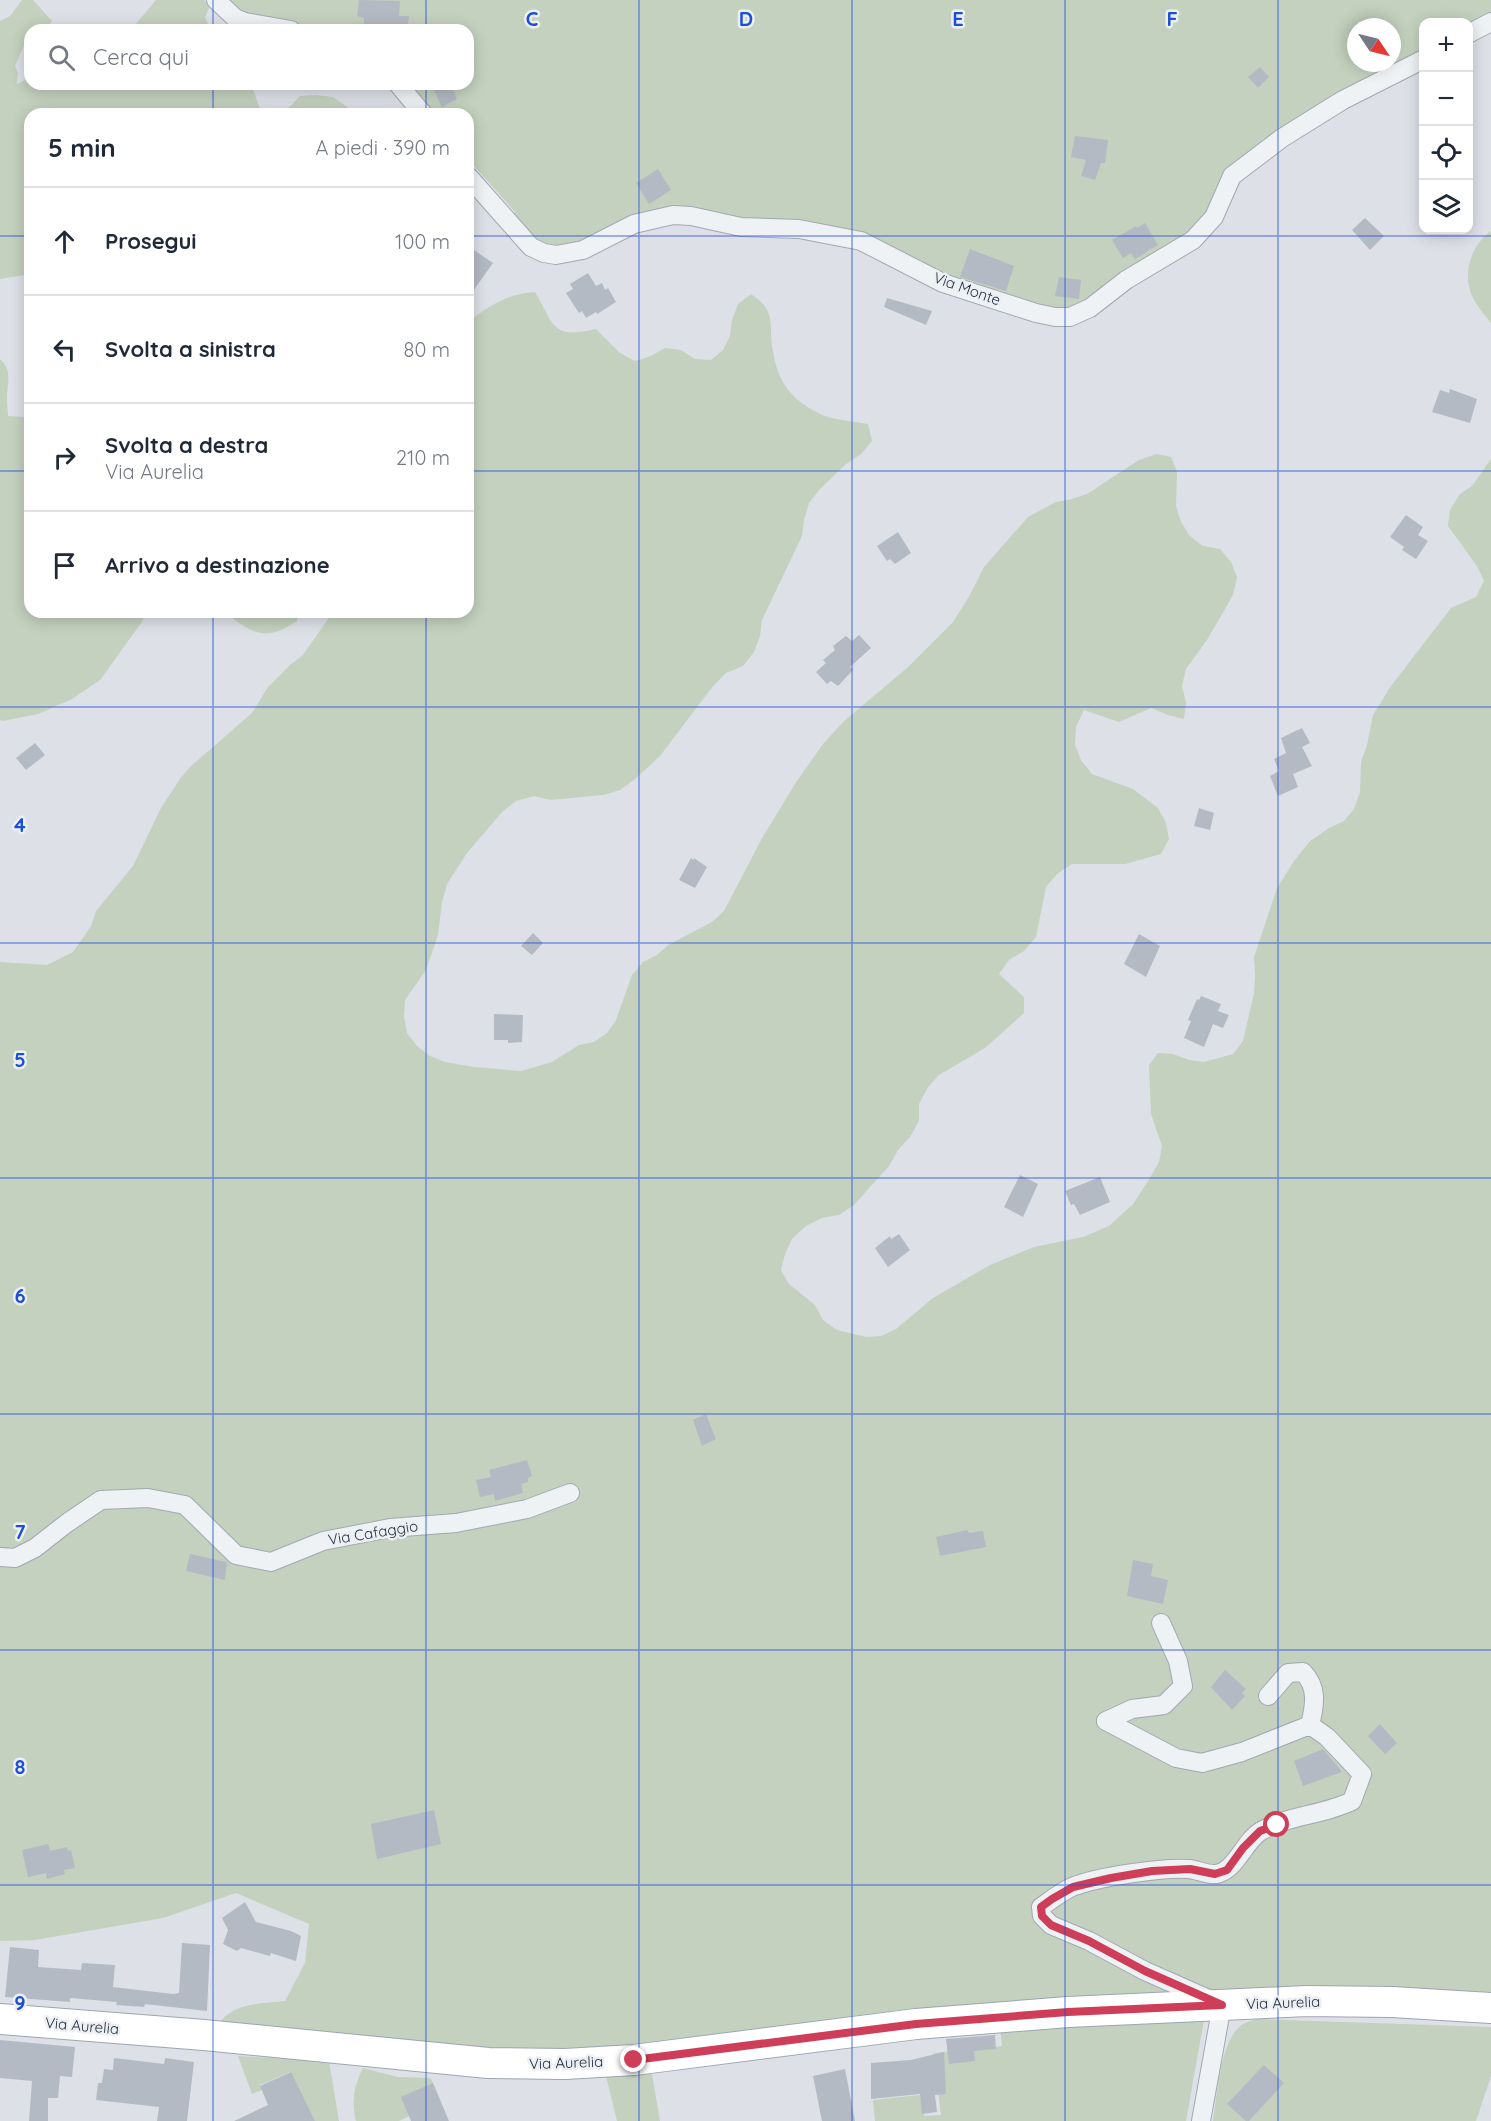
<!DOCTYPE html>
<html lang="it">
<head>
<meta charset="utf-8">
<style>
  :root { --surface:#fff; --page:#f6f6f7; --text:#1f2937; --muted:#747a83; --line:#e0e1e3 }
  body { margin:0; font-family:Quicksand,sans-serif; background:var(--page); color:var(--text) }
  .controls { position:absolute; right:18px; top:18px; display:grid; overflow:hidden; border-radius:12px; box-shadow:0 3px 15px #0003 }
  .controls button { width:54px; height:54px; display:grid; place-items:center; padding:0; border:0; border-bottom:2px solid var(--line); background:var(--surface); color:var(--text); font:30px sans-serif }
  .compass { position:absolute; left:1347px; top:18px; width:54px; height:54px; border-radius:50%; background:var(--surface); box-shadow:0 3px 15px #0003; rotate:125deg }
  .stop { position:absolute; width:18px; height:18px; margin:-14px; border:4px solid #cf3e58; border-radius:50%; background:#fff }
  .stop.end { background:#cf3e58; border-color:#fff; box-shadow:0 2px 6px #0008 }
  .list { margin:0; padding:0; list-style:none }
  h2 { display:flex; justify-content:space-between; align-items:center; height:78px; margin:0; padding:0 24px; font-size:26px }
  h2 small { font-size:20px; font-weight:400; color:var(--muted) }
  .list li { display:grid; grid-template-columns:39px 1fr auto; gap:18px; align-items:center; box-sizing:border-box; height:108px; padding:0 24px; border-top:2px solid var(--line) }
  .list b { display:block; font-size:22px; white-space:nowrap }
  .list p { margin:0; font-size:20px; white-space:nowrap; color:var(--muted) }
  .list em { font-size:20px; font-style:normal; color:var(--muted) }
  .icon { flex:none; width:33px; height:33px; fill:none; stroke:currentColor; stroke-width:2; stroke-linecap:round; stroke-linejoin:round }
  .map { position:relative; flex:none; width:1491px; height:2121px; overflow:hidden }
  .search { position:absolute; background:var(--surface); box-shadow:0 3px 15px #0003; left:24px; top:24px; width:450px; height:66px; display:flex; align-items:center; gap:15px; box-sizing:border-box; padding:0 21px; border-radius:18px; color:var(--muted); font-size:22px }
  .panel { position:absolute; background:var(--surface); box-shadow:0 3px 15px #0003; left:24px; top:108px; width:450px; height:510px; border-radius:18px }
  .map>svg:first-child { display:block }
  .green { fill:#c3d1be; fill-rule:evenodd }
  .building { fill:#b4bac4 }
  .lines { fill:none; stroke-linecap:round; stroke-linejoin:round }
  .minor-casing { stroke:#a2a8b1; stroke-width:20 }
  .primary-casing { stroke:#9ca6b3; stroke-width:32 }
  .minor { stroke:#eff2f5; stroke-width:18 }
  .primary { stroke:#fff; stroke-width:30 }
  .route { stroke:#cf3e58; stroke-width:8 }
  .grid { fill:none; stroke:#1d4ed8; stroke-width:1.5; stroke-opacity:0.55 }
  .labels { text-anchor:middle; stroke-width:5; stroke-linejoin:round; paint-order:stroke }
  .street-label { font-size:15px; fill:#262f3d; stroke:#ecf0f5 }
  .grid-label { font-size:20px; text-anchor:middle; font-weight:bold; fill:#1d4ed8; stroke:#ecf0f5; stroke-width:5; stroke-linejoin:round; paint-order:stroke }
</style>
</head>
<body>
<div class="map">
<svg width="1491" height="2121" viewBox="0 0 1491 2121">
  <rect width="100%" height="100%" fill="#dde1e7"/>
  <g class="green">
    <polygon points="22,0 33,0 52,21 45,30 30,30 30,39 25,43 15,66 18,73 17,84 30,78 30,84 74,84 82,89 86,84 251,84 262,114 30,114 30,274 0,279 0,21 10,16"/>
    <polygon points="156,0 204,0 210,6 205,17 208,24 215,30 131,30"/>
    <path d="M216 0H1491V20L1469 32 1468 22H1424L1423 57 1231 175 1212 216 1070 315 946 277 862 236 691 215 556 255 509 222 515 212 468 159V114H423L398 84H468V30H291L245 22ZM1356 27H1392V63H1356Z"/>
    <polygon points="316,95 333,97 357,114 283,114 300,96"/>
    <path d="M1491 231V323C1485 316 1479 308 1474 300 1461 276 1470 246 1491 231Z"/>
    <path d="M535 292C555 326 551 339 596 329L620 353 635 361 651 356 665 348 681 350 695 359 711 360 723 350 730 336 732 320 738 304 751 294C778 312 768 325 773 352 778 382 791 399 818 413 831 420 852 421 868 424L872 441 861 454 846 464 820 489 809 503 804 520 802 536 762 620 760 636 754 652 743 666 726 673 713 686 660 756 634 780 620 790 603 795 551 800 534 796 516 801 502 812 467 853 447 884 442 902 438 935 426 970 405 1000 404 1016 407 1033 417 1046 430 1056 445 1062 474 1067 521 1071 552 1062 579 1045 594 1042 607 1033 616 1020 632 975 643 962 657 955 668 945 712 922 724 911 761 840 795 784 823 744 844 721 907 668 953 622 970 595 984 567 1028 517 1056 502 1072 499 1087 494 1139 460 1156 454 1171 457 1177 472 1176 506 1181 522 1190 536 1203 546 1220 549 1231 562 1237 577 1233 595 1207 640 1186 669 1182 686 1186 703 1184 719 1168 715 1151 708 1119 722 1084 710 1076 727 1075 745 1081 760 1092 774 1133 789 1158 808 1166 823 1169 839 1161 854 1125 864H1072L1057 874 1046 887 1036 937 1024 951 1009 960 999 974 1024 997V1013L985 1048 939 1075 928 1087 919 1104V1121L910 1137 898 1150 889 1166 854 1205 839 1215 822 1218 806 1226 792 1239 785 1254 781 1270 789 1284 815 1305 823 1320 837 1330 866 1337 881 1336 896 1329 933 1298 990 1265 1034 1247 1083 1237 1109 1226 1133 1204 1150 1178 1159 1162 1162 1146 1151 1114 1149 1065 1158 1053 1173 1054 1189 1060 1204 1062 1233 1054 1243 1041 1254 993 1255 975 1254 957 1277 888 1294 861 1310 841 1329 828 1344 821 1354 809 1360 792 1361 762 1367 745 1373 715 1391 686 1451 608 1476 597 1484 581 1477 566 1448 526 1450 510 1460 494 1472 486 1491 459V1999L522 2051 218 2025C233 2002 260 2004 285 2001L305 1963 309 1924 236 1893 163 1918 35 1940 0 1941V962L47 965 73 952 91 926 96 911 133 866 161 808 180 779 190 767 252 713 268 687 290 665 303 655 333 612H468V322C490 305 507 294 535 292Z"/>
    <path d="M0 359C14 371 6 386 7 401 7 406 8 411 8 416L23 417 30 415V612H147L141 623 100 680 72 699 38 714 3 721 0 720Z"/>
    <path d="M224 612H298L297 621C264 643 253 633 224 612Z"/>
    <path d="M1256 2019 1491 2027V2076L1476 2121H1213C1217 2096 1220 2045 1239 2027 1243 2023 1251 2021 1256 2019Z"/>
    <polygon points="1204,2020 1186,2121 875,2121 873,2100 920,2095 924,2116 941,2115 933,2053 1002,2046 1000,2027"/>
    <polygon points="238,2056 329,2061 339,2121 315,2121 290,2072 260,2085 262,2090 252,2094"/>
    <path d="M363 2068 398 2077 430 2078 433 2083 409 2116 399 2121H356C351 2102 354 2085 363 2068Z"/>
    <polygon points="651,2068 660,2121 617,2121 606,2076"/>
  </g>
  <g class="building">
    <polygon points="359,0 400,1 399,16 409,16 407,30 364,30 364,18 357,16"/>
    <polygon points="1260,67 1269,77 1258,88 1248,77"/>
    <polygon points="431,84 451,84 457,99 442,107"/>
    <polygon points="1075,136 1108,140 1105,163 1101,163 1095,180 1081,176 1086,160 1071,157"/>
    <polygon points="658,169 671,190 649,204 636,183"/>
    <polygon points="1365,218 1384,236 1370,250 1352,230"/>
    <polygon points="1145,223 1158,245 1135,259 1131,253 1123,258 1112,240 1136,226 1137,228"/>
    <polygon points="468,246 493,263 468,298"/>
    <polygon points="970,249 1014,266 1006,291 960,277"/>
    <polygon points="588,273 596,286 602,283 605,290 608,288 616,302 597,314 596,312 586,318 582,311 579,313 566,293 573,289 570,284"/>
    <polygon points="1059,277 1081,280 1079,299 1055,296"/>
    <polygon points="887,298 932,311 926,325 884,307"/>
    <polygon points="1450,389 1477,399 1470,423 1432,412 1440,390 1449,393"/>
    <polygon points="1406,515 1423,527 1418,535 1428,541 1416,559 1402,550 1404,547 1390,537"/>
    <polygon points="898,532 911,553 895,564 890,559 887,561 877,546"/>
    <polygon points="859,635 871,648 850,667 853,670 838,686 831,681 827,684 816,672 826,663 823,660 835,650 833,646 846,636 852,641"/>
    <polygon points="1302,728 1310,743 1302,747 1312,766 1293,774 1298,787 1278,796 1270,776 1279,771 1274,759 1286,753 1281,738"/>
    <polygon points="35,743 45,755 26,770 16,758"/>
    <polygon points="1199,808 1214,813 1210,830 1194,826"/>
    <polygon points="691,858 694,860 694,858 707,867 695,888 679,880"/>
    <polygon points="533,933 543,943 532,955 521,946"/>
    <polygon points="1139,934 1160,946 1146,977 1124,964"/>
    <polygon points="1201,996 1221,1004 1218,1011 1229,1015 1223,1028 1213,1024 1204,1047 1184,1038 1191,1021 1188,1020 1197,999 1199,1000"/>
    <polygon points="494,1014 523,1015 522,1042 508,1043 508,1040 494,1040"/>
    <polygon points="1020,1175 1038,1184 1023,1217 1004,1207"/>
    <polygon points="1100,1177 1110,1202 1080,1215 1074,1204 1071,1205 1065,1191"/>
    <polygon points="899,1234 910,1250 888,1267 875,1248 890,1236 891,1239"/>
    <polygon points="706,1414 716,1439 702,1446 693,1420"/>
    <polygon points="527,1460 532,1476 528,1478 528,1482 521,1484 523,1493 495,1501 494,1494 480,1497 476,1480 491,1477 489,1470"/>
    <polygon points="967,1530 969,1533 983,1531 986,1547 940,1556 936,1537"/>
    <polygon points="190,1554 227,1562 225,1580 186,1571"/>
    <polygon points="1133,1560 1153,1564 1151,1576 1168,1580 1163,1604 1127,1596"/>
    <polygon points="1225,1670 1246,1689 1242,1693 1245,1696 1232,1710 1211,1687"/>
    <polygon points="1380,1724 1397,1743 1385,1754 1368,1736"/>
    <polygon points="1323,1749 1342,1772 1303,1786 1294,1761"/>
    <polygon points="434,1810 441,1844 377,1859 371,1824"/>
    <polygon points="48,1844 50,1851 67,1847 68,1851 71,1850 75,1868 64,1870 65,1874 47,1879 46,1873 28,1877 22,1850"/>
    <polygon points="245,1902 256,1922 291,1931 301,1936 296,1961 271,1953 270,1956 241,1948 237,1951 223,1944 228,1930 222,1918"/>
    <polygon points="182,1943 210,1945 207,2011 145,2004 144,2007 116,2005 117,2002 70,1998 70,2002 5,1997 10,1947 39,1950 38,1967 81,1970 82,1963 115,1965 113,1987 173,1994 179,1993"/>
    <polygon points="995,2035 996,2049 974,2051 975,2061 949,2064 946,2039"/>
    <polygon points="0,2040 75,2047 72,2077 60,2076 58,2098 48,2098 48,2121 29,2121 32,2081 0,2078"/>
    <polygon points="944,2052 946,2094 935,2095 937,2112 922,2114 920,2094 871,2099 871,2063 911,2060"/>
    <polygon points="114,2058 164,2064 165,2058 194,2062 187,2121 157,2121 159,2107 96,2100 98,2083 102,2083 104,2069 113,2070"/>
    <polygon points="1264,2065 1284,2083 1249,2121 1246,2121 1227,2104"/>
    <polygon points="845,2069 855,2121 822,2121 813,2076"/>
    <polygon points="291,2072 315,2121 234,2121 268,2105 260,2086"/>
    <polygon points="433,2083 449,2121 411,2121 401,2097"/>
  </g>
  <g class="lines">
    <defs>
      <g id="minor">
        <polyline points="216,0 235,18 245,22 291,30"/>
        <polyline points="1468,34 1491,22"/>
        <polyline points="398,84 423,114"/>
        <polyline points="468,176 531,247 544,253 556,255 583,250 634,224 673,215 691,216 741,227 799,229 861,241 943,283 1036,313 1055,317 1070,317 1090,308 1126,280 1193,240 1214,217 1232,176 1282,138 1343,100 1424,59"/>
        <polyline points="0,1557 15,1558 35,1548 67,1523 101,1500 148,1498 185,1505 236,1555 271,1562 323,1541 390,1528 456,1523 527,1509 570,1493"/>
        <path d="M1268 1696 1288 1673 1303 1672C1318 1687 1315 1705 1310 1725"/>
        <path d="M1106 1721 1176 1758 1202 1763 1242 1752 1310 1725 1327 1737 1362 1774 1352 1801C1324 1815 1289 1815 1261 1831 1244 1841 1236 1871 1216 1874 1208 1875 1198 1870 1189 1869 1162 1867 1097 1877 1072 1887 1061 1892 1051 1900 1041 1907L1042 1916 1051 1925 1089 1941 1145 1971 1222 2005 1201 2121"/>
        <polyline points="1106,1721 1132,1709 1164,1705 1183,1686 1178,1661 1161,1623"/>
      </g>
      <polyline id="primary" points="0,2019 204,2035 488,2063 565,2064 634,2060 916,2024 1068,2012 1307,2001 1392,2002 1491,2008"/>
    </defs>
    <use href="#minor" class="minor-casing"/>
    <use href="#primary" class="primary-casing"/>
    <use href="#minor" class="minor"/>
    <use href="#primary" class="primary"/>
  </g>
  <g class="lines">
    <polyline class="route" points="634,2060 916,2024 1068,2012 1222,2005 1145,1971 1089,1941 1051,1925 1042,1916 1041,1907 1052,1899 1073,1887 1111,1878 1152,1871 1190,1869 1215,1874 1227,1870 1243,1848 1260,1831 1277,1825"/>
  </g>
  <path class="grid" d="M213 0V30M426 0V30M639 0V2121M852 0V2121M1065 0V2121M1278 0V2121M213 84V114M426 84V114M0 236H30M468 236H1491M0 471H30M468 471H1491M213 612V2121M426 612V2121M0 707H1491M0 943H1491M0 1178H1491M0 1414H1491M0 1650H1491M0 1885H1491"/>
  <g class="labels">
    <g class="street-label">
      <text transform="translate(967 289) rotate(20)" y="5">Via Monte</text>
      <text transform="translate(373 1533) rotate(-9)" y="5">Via Cafaggio</text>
      <text transform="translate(1283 2003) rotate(-2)" y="5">Via Aurelia</text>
      <text transform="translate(82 2026) rotate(5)" y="5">Via Aurelia</text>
      <text transform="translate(566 2063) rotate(-2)" y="5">Via Aurelia</text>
    </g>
  </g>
  <g class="grid-label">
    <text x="532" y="26">C</text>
    <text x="746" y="26">D</text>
    <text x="958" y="26">E</text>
    <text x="1172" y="26">F</text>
    <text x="20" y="832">4</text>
    <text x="20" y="1067">5</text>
    <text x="20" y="1303">6</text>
    <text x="20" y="1539">7</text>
    <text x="20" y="1774">8</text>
    <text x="20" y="2010">9</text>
  </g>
</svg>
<div class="controls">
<button>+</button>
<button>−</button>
<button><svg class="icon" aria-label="locate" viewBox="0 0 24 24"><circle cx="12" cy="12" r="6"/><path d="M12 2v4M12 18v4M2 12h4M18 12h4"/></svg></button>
<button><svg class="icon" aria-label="layers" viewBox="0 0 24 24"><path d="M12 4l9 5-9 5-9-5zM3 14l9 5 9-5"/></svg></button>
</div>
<svg class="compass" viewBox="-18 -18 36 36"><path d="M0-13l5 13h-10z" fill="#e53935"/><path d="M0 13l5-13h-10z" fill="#747a83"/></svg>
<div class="stop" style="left:1277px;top:1825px"></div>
<div class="stop end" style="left:634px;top:2060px"></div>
<div class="search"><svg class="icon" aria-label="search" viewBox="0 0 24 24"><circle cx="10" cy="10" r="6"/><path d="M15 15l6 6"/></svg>Cerca qui</div>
<section class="panel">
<h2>5 min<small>A piedi · 390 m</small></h2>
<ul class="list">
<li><svg class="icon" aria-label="ahead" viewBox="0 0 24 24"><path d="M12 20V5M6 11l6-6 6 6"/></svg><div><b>Prosegui</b></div><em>100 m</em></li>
<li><svg class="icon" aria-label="left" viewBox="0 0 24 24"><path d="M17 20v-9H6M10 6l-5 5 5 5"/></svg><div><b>Svolta a sinistra</b></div><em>80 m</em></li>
<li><svg class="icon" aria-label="right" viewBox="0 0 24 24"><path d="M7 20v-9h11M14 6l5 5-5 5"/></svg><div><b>Svolta a destra</b><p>Via Aurelia</p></div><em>210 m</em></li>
<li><svg class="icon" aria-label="arrive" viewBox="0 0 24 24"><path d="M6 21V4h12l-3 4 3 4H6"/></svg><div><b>Arrivo a destinazione</b></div></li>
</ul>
</section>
</div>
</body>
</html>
